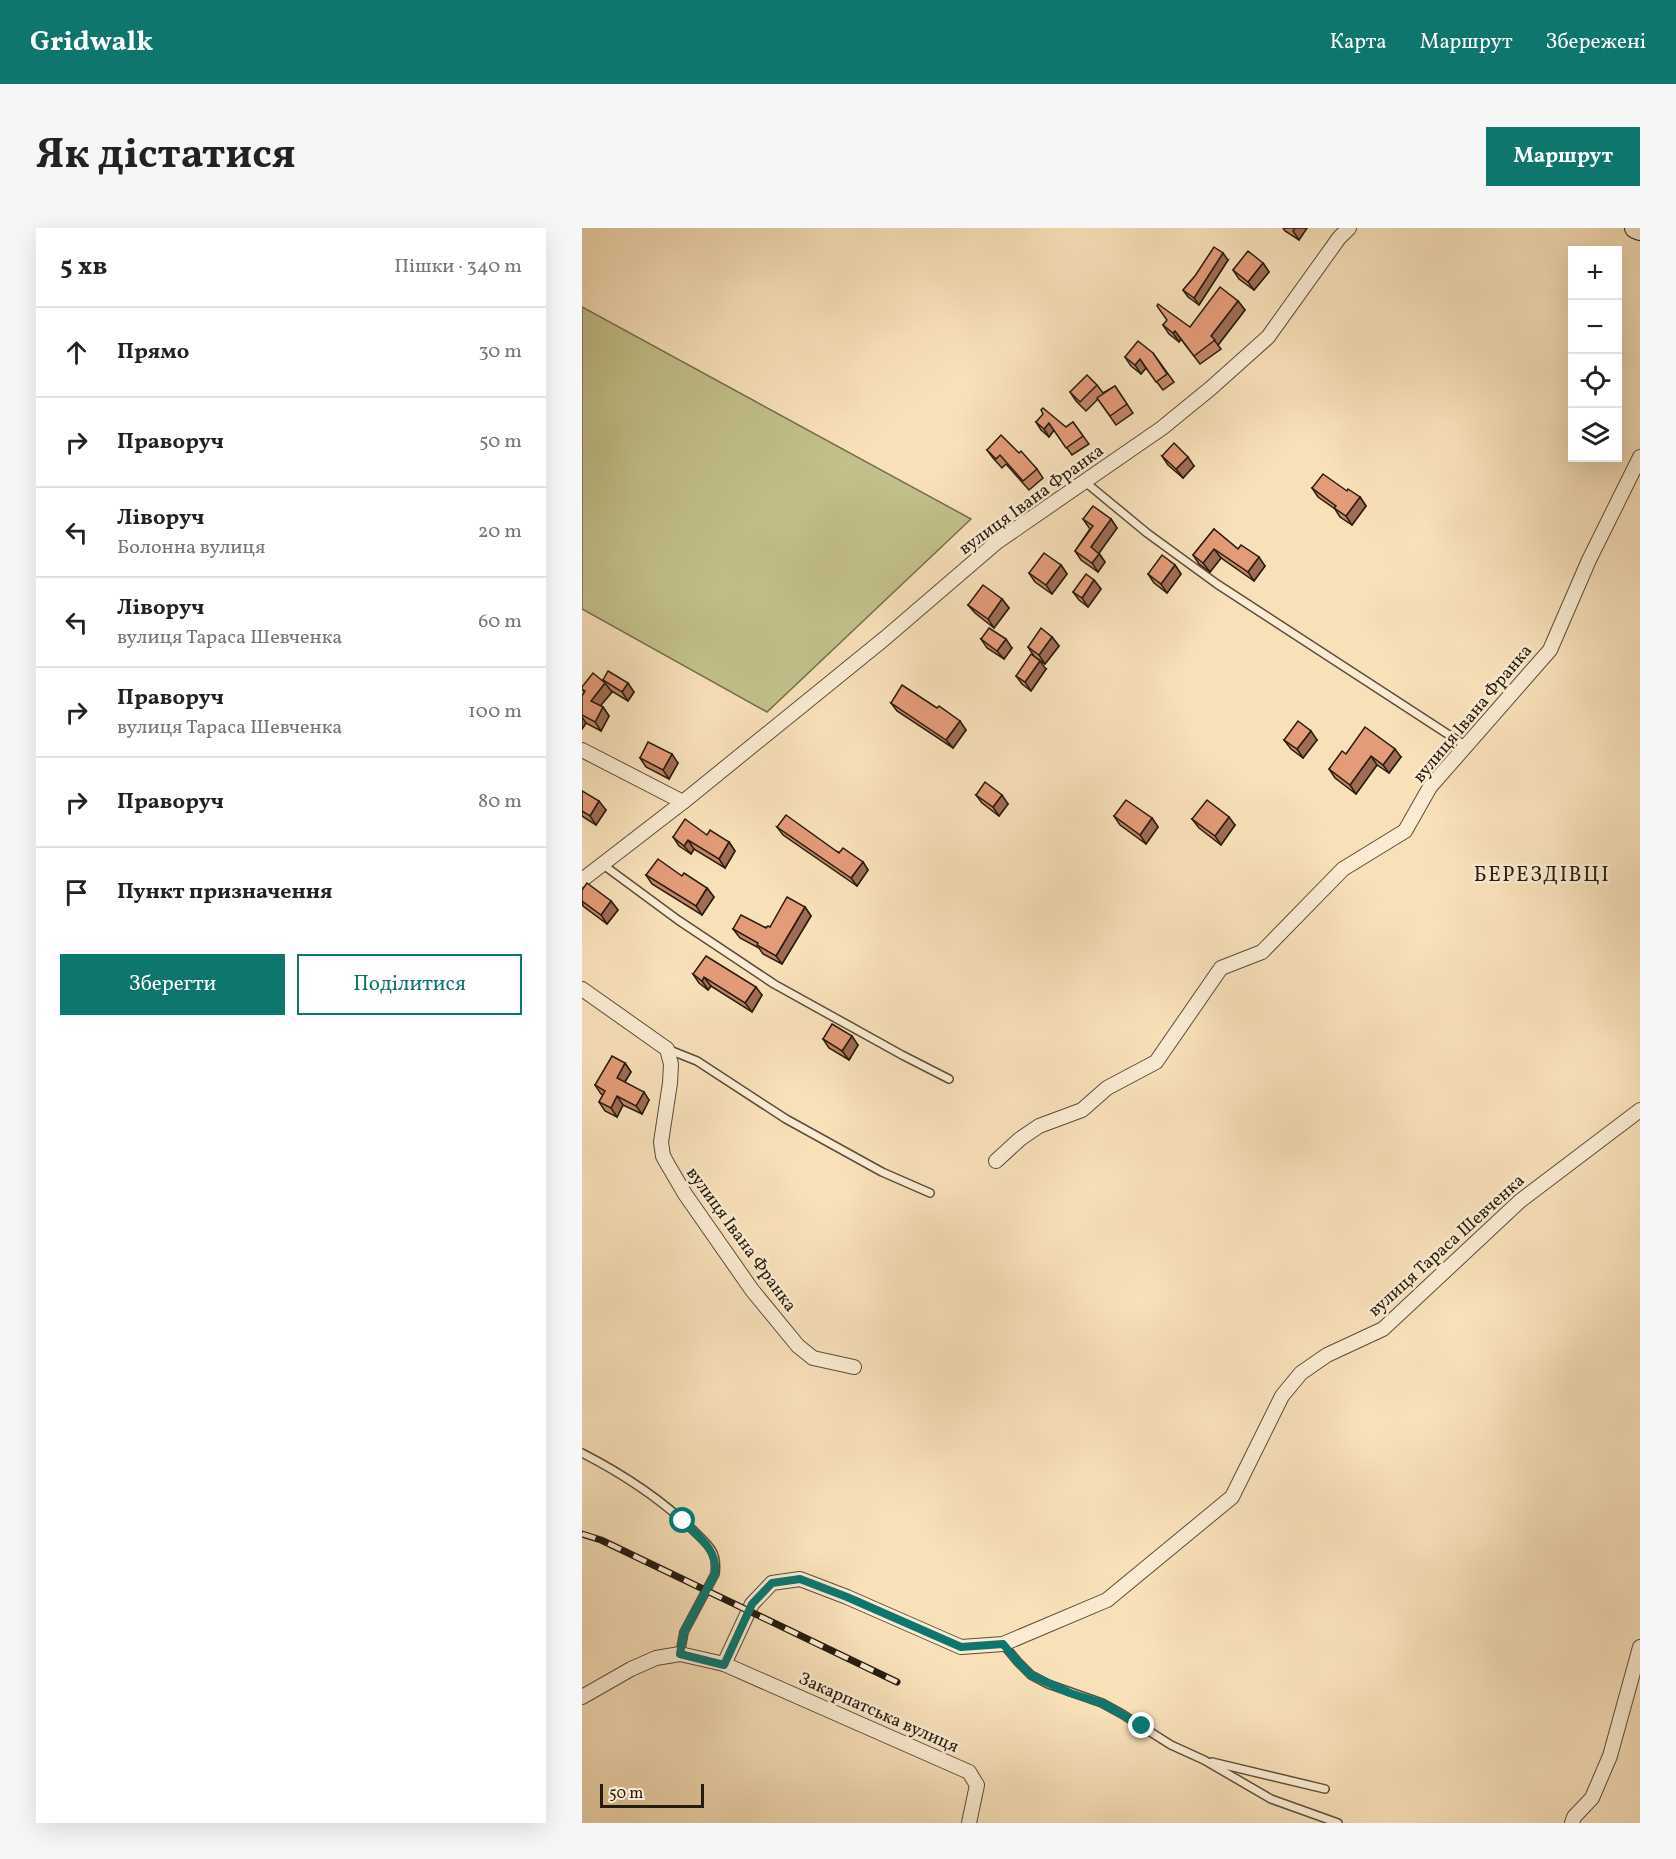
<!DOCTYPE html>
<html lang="uk">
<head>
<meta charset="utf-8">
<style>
  :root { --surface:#fff; --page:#f6f6f6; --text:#222; --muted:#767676; --line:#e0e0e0; --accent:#0f766e }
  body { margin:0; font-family:Vollkorn,serif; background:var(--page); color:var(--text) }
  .controls { position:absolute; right:18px; top:18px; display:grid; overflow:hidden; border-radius:0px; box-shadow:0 6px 24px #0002 }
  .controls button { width:54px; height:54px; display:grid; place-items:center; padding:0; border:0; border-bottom:2px solid var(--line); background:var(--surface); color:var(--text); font:30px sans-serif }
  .scale { position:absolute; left:18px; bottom:15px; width:104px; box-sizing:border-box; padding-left:6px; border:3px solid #261c0e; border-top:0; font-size:16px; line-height:21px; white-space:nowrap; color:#261c0e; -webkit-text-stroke:4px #faebd2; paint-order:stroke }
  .stop { position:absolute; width:18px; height:18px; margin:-14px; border:4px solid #0f766e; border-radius:50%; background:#fff }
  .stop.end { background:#0f766e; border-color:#fff; box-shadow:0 2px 6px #0008 }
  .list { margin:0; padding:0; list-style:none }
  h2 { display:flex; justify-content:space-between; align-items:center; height:78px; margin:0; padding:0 24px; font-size:26px }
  h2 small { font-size:20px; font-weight:400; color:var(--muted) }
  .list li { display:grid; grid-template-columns:39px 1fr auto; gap:18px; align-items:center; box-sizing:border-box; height:90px; padding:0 24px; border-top:2px solid var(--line) }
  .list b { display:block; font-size:22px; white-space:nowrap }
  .list p { margin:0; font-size:20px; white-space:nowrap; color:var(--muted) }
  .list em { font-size:20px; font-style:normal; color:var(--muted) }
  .actions { display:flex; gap:12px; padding:18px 24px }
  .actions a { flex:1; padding:14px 0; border:2px solid var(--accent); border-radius:0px; text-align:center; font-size:21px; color:var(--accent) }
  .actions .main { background:var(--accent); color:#fff }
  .icon { flex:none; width:33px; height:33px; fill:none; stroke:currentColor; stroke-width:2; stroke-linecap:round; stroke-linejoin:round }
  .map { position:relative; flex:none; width:1058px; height:1595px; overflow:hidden; border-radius:0px }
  header { display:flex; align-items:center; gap:36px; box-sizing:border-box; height:84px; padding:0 30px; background:var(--accent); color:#fff }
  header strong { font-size:28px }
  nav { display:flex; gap:33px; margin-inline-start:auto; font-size:21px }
  .intro { display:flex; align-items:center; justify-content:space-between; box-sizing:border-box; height:144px; padding:0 36px }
  h1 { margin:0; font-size:42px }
  .button { padding:15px 27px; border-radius:0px; background:var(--accent); color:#fff; font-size:21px; font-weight:700 }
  main { display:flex; gap:36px; padding:0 36px }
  aside { flex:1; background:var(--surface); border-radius:0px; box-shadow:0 6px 24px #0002 }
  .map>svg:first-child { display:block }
  .green { fill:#c3c18b; stroke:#746e4c; stroke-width:1.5 }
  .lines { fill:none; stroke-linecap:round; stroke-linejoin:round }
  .lane-casing { stroke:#5a4d39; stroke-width:10 }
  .street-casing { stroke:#5a4d39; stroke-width:16 }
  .secondary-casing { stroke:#261c0e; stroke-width:22 }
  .lane { stroke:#faebd2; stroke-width:7 }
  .street { stroke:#faebd2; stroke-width:14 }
  .secondary { stroke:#faebd2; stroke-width:20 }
  .rail-casing { stroke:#261c0e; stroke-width:7 }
  .rail { stroke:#faebd2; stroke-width:4.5; stroke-dasharray:14; stroke-linecap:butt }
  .wall { fill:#c48568; stroke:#261c0e; stroke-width:1.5 }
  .shaded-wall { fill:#a06c55; stroke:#261c0e; stroke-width:1.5 }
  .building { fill:#e49b79; stroke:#261c0e; stroke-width:1.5 }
  .route { stroke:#0f766e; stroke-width:8 }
  .labels { text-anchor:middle; stroke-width:5; stroke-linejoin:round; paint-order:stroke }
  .street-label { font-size:18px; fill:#261c0e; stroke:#faebd2 }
  .quarter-label { font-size:21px; letter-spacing:1.5px; fill:#261c0e; stroke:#faebd2 }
</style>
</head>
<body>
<header>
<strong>Gridwalk</strong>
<nav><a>Карта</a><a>Маршрут</a><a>Збережені</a></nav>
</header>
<div class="intro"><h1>Як дістатися</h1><a class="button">Маршрут</a></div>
<main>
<aside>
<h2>5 хв<small>Пішки · 340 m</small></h2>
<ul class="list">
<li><svg class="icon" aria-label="ahead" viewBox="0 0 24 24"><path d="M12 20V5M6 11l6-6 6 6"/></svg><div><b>Прямо</b></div><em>30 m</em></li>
<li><svg class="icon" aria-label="right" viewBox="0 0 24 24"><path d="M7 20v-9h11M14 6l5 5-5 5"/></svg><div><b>Праворуч</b></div><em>50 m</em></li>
<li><svg class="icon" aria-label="left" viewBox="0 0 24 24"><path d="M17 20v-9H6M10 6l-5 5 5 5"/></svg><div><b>Ліворуч</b><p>Болонна вулиця</p></div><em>20 m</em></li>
<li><svg class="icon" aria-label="left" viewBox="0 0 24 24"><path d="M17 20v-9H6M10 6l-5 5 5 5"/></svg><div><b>Ліворуч</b><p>вулиця Тараса Шевченка</p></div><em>60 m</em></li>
<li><svg class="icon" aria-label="right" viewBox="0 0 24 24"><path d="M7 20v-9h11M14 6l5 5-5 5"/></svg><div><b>Праворуч</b><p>вулиця Тараса Шевченка</p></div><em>100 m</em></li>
<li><svg class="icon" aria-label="right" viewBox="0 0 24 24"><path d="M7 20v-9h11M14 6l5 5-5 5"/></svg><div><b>Праворуч</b></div><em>80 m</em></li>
<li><svg class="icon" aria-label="arrive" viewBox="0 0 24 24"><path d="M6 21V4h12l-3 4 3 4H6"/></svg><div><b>Пункт призначення</b></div></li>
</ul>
<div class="actions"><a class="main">Зберегти</a><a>Поділитися</a></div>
</aside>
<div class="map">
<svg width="1058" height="1595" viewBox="0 0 1058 1595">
  <rect width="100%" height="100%" fill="#f8e0b9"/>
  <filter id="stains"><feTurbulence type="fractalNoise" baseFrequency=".00333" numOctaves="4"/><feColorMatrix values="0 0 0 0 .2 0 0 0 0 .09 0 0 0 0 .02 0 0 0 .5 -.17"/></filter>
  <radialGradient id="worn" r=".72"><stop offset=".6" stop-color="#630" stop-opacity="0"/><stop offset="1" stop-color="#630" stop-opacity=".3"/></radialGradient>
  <polygon class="green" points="0,79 389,291 185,484 0,381"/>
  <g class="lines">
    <defs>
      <g id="lane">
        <polyline points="502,253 565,305 635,356 884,518"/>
        <polyline points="20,636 96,692 192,756 320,827 367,851"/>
        <polyline points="85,821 115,833 204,891 300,944 348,965"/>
        <path d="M0 1225C41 1246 82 1273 115 1306 120 1311 127 1317 130 1323 134 1330 134 1338 133 1346L102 1404 98 1426"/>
        <polyline points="421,1416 436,1434 449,1447 466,1456 520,1475 540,1486 589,1517 622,1532 689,1571 756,1595"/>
        <polyline points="630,1534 743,1561"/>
      </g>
      <g id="street">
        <polyline points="0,522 101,574"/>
        <polyline points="0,652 101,574 302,411 415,314 580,200 629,160 686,109 757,10 767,0"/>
        <polyline points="0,761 85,821 89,836 88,855 79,914 81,928 86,937 103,966 170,1062 216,1118 231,1130 272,1139"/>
        <polyline points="414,933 438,911 457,898 500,882 525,860 574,834 639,740 680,724 761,641 823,603 848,559 968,422 1007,332 1058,229"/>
        <polyline points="142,1436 170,1376 190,1355 218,1351 265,1369 379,1419 421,1416 525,1372 650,1269 700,1168 719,1145 745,1127 801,1101 938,973 1058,882"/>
        <polyline points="0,1469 49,1441 74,1430 98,1426 142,1436 387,1544 395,1557 387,1595"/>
        <polyline points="990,1595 992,1589 1010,1570 1028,1528 1058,1419"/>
      </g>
      <polyline id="secondary" points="1053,0 1058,2"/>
    </defs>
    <use href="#lane" class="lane-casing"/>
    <use href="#street" class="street-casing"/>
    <use href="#secondary" class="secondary-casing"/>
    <use href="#lane" class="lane"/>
    <use href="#street" class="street"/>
    <use href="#secondary" class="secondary"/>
    <defs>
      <polyline id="rail" points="0,1306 19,1312 315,1454"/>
    </defs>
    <use href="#rail" class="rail-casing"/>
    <use href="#rail" class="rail"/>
  </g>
  <g class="wall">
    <polygon points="701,0 725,0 717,12 703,3"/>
    <polygon points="646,32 617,77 606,69 601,62 613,48"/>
    <polygon points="681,35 687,44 672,62 657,51 651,42"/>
    <polygon points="656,73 663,82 636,117 639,121 618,136 599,111 597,114 587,106 581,97 608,99"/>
    <polygon points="571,125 592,154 581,162 564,140 559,146 549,138 543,129"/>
    <polygon points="515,157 521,165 533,158 551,185 534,197 516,171 504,183 494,173 488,164"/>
    <polygon points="454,194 484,199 491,194 507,216 490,227 472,202 467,209 459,202"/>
    <polygon points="405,222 437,225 455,241 461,250 447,262 424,236 420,240 411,230"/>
    <polygon points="580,228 612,238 601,250 586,237"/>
    <polygon points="730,260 765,263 778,269 784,278 770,297 758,289 753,281 736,269"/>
    <polygon points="501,291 529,291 535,300 517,325 523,334 516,344 499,332 493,323 508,301"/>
    <polygon points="632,301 656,321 683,338 672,353 639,330 628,344 617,336 611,327"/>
    <polygon points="479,337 485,346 470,366 453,354 447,345"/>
    <polygon points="593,337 599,346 585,365 572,355 566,346"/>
    <polygon points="512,352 519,361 506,379 497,372 491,364"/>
    <polygon points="420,371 427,380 412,400 393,385 386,377"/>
    <polygon points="470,409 477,418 463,436 452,428 446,419"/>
    <polygon points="399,411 430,420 422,431 405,420"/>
    <polygon points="464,441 449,463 440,456 434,448"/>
    <polygon points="21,452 52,464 46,473 28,462 30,464 18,478 21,479 27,488 19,503 4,495 0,501 0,468 2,464 0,461 22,454"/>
    <polygon points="309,475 384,502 371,520 315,483"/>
    <polygon points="702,512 735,512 721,530 709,521"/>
    <polygon points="764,526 819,529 807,545 795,537 774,566 753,550 747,541"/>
    <polygon points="58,530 96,535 87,551 64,539"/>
    <polygon points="0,563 24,582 14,597 0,588"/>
    <polygon points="394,567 426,576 417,588 400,575"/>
    <polygon points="532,588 570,590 576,599 564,616 538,597"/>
    <polygon points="610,591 653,597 639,617 617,600"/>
    <polygon points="195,599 281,634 286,642 275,658 201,607"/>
    <polygon points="125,607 147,614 153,623 143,640 112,621 109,626 97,618 91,609"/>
    <polygon points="64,647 125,660 132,669 120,687 70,656"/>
    <polygon points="0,673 29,673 36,682 25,696 1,678"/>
    <polygon points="223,679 229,688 200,736 181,726 177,720 158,710 151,701 188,699"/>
    <polygon points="111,746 180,767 170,784 129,758 126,762 117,755"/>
    <polygon points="241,811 276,817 267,832 247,820"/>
    <polygon points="43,835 49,844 43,854 67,872 60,886 41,877 35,889 23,883 17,874 21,867 19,866 13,857"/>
  </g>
  <g class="shaded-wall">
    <polygon points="713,0 725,0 717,12 711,3"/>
    <polygon points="641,25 646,32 617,77 612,70"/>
    <polygon points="681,35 687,44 672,62 666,54"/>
    <polygon points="656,73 663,82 636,117 629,108"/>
    <polygon points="593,103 599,111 597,114 591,105"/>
    <polygon points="558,131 564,140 559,146 553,137"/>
    <polygon points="467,195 472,202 467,209 462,201"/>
    <polygon points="606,229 612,238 601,250 594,241"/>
    <polygon points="778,269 784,278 770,297 764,288"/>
    <polygon points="529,291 535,300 515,328 509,319"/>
    <polygon points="632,321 639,330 628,344 621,335"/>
    <polygon points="517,326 523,334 516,344 510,335"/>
    <polygon points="677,329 683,338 672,353 666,344"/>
    <polygon points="479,337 485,346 470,366 464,357"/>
    <polygon points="593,337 599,346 585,365 579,356"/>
    <polygon points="512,352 519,361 506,379 500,370"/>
    <polygon points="420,371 427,380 412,400 406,391"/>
    <polygon points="470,409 477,418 463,436 457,427"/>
    <polygon points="424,411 430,420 422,431 415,423"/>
    <polygon points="458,433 464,441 449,463 443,454"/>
    <polygon points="23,455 30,464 15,482 9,473"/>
    <polygon points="46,455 52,464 46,473 40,464"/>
    <polygon points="21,479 27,488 19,503 13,494"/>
    <polygon points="0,489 4,495 0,501"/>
    <polygon points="378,493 384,502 371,520 364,512"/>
    <polygon points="729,503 735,512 721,530 715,521"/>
    <polygon points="813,521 819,529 807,545 801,537"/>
    <polygon points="90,526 96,535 87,551 81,542"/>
    <polygon points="789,528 795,537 774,566 768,557"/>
    <polygon points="420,567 426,576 417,588 411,579"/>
    <polygon points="17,573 24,582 14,597 8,588"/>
    <polygon points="647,589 653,597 639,617 633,608"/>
    <polygon points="570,590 576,599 564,616 558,607"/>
    <polygon points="106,612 112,621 109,626 102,618"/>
    <polygon points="147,614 153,623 143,640 137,631"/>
    <polygon points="281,634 286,642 275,658 269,650"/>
    <polygon points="125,660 132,669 120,687 114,678"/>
    <polygon points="29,673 36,682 25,696 19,687"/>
    <polygon points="223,679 229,688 200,736 194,728"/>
    <polygon points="122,749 129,758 126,762 120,753"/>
    <polygon points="174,759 180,767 170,784 163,775"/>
    <polygon points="270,808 276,817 267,832 260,823"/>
    <polygon points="43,835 49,844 40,858 35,850"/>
    <polygon points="62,864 67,872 60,886 54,878"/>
    <polygon points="35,868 41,877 35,889 29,880"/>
  </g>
  <g class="building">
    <polygon points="632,19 641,25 612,70 601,62 613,48"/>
    <polygon points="666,23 681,35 666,54 651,42"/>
    <polygon points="638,59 656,73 629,108 633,112 612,128 593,103 591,105 581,97 585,92 575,78 576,76 608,99"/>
    <polygon points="556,113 571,125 585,146 574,154 558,131 553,137 543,129"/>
    <polygon points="505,147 515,157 498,174 488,164"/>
    <polygon points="533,158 545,176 528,188 515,170"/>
    <polygon points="461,180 484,199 491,194 501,208 484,220 467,195 462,201 454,194 461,186 459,182"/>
    <polygon points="419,207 437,225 439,223 455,241 441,253 418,227 414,231 405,222"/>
    <polygon points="592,215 606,229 594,241 580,228"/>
    <polygon points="741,246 765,263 766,261 778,269 764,288 752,280 754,278 730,260"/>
    <polygon points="511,278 529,291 509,319 517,326 510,335 493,323 511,298 501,291"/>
    <polygon points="632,301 656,321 659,317 677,329 666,344 632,321 621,335 611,327"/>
    <polygon points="462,325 479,337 464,357 447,345"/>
    <polygon points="580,327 593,337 579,356 566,346"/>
    <polygon points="504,346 512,352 500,370 491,364"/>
    <polygon points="401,357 420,371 406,391 386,377"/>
    <polygon points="407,400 424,411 415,423 399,411"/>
    <polygon points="459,400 470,409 457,427 446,419"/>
    <polygon points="449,426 458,433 443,454 434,448"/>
    <polygon points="26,443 46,455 40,464 21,452"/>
    <polygon points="11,445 23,455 9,473 21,479 13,494 0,487 0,468 3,463 0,461 0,459"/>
    <polygon points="320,457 355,480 357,478 378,493 364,512 309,475"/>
    <polygon points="716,493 729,503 715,521 702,512"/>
    <polygon points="783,499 813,521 801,537 789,528 768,557 747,541 760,523 764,526"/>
    <polygon points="66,514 90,526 81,542 58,530"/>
    <polygon points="403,554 420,567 411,579 394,567"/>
    <polygon points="0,563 17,573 8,588 0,583"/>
    <polygon points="544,572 570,590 558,607 532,588"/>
    <polygon points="625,572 647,589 633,608 610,591"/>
    <polygon points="204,587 257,625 261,620 281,634 269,650 195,599"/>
    <polygon points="103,591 125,607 128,602 147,614 137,631 106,612 102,618 91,609"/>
    <polygon points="76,631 100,648 102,645 125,660 114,678 64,647"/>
    <polygon points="5,655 29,673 19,687 0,673 0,662"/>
    <polygon points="205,669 223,679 194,728 175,717 176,715 151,701 159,687 184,700 186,698 188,699"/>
    <polygon points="124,728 174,759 163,775 122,749 120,753 111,746"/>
    <polygon points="250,796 270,808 260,823 241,811"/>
    <polygon points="30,828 43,835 35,850 62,864 54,878 35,868 29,880 17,874 23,863 13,857"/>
  </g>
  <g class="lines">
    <path class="route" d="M101 1293C117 1309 136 1322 133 1346L102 1404 98 1426 142 1437 170 1376 190 1355 218 1351 265 1369 379 1419 421 1416 436 1434 449 1447 488 1465 520 1475 560 1498"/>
  </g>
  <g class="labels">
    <g class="street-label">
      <text transform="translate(449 271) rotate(-36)" y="6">вулиця Івана Франка</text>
      <text transform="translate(890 485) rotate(-50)" y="6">вулиця Івана Франка</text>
      <text transform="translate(160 1011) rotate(54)" y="6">вулиця Івана Франка</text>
      <text transform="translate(864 1017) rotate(-42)" y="6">вулиця Тараса Шевченка</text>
      <text transform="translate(297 1484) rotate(24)" y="6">Закарпатська вулиця</text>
    </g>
    <g class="quarter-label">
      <text x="960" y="653">БЕРЕЗДІВЦІ</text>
    </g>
  </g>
  <rect width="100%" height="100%" filter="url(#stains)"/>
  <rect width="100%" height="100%" fill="url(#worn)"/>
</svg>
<div class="controls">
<button>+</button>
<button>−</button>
<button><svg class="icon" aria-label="locate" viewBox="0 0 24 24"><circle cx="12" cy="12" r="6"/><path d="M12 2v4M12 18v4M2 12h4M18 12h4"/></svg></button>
<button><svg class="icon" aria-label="layers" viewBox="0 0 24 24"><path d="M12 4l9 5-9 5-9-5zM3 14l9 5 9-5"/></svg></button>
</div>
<div class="scale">50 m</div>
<div class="stop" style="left:101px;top:1293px"></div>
<div class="stop end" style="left:560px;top:1498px"></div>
</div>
</main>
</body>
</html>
